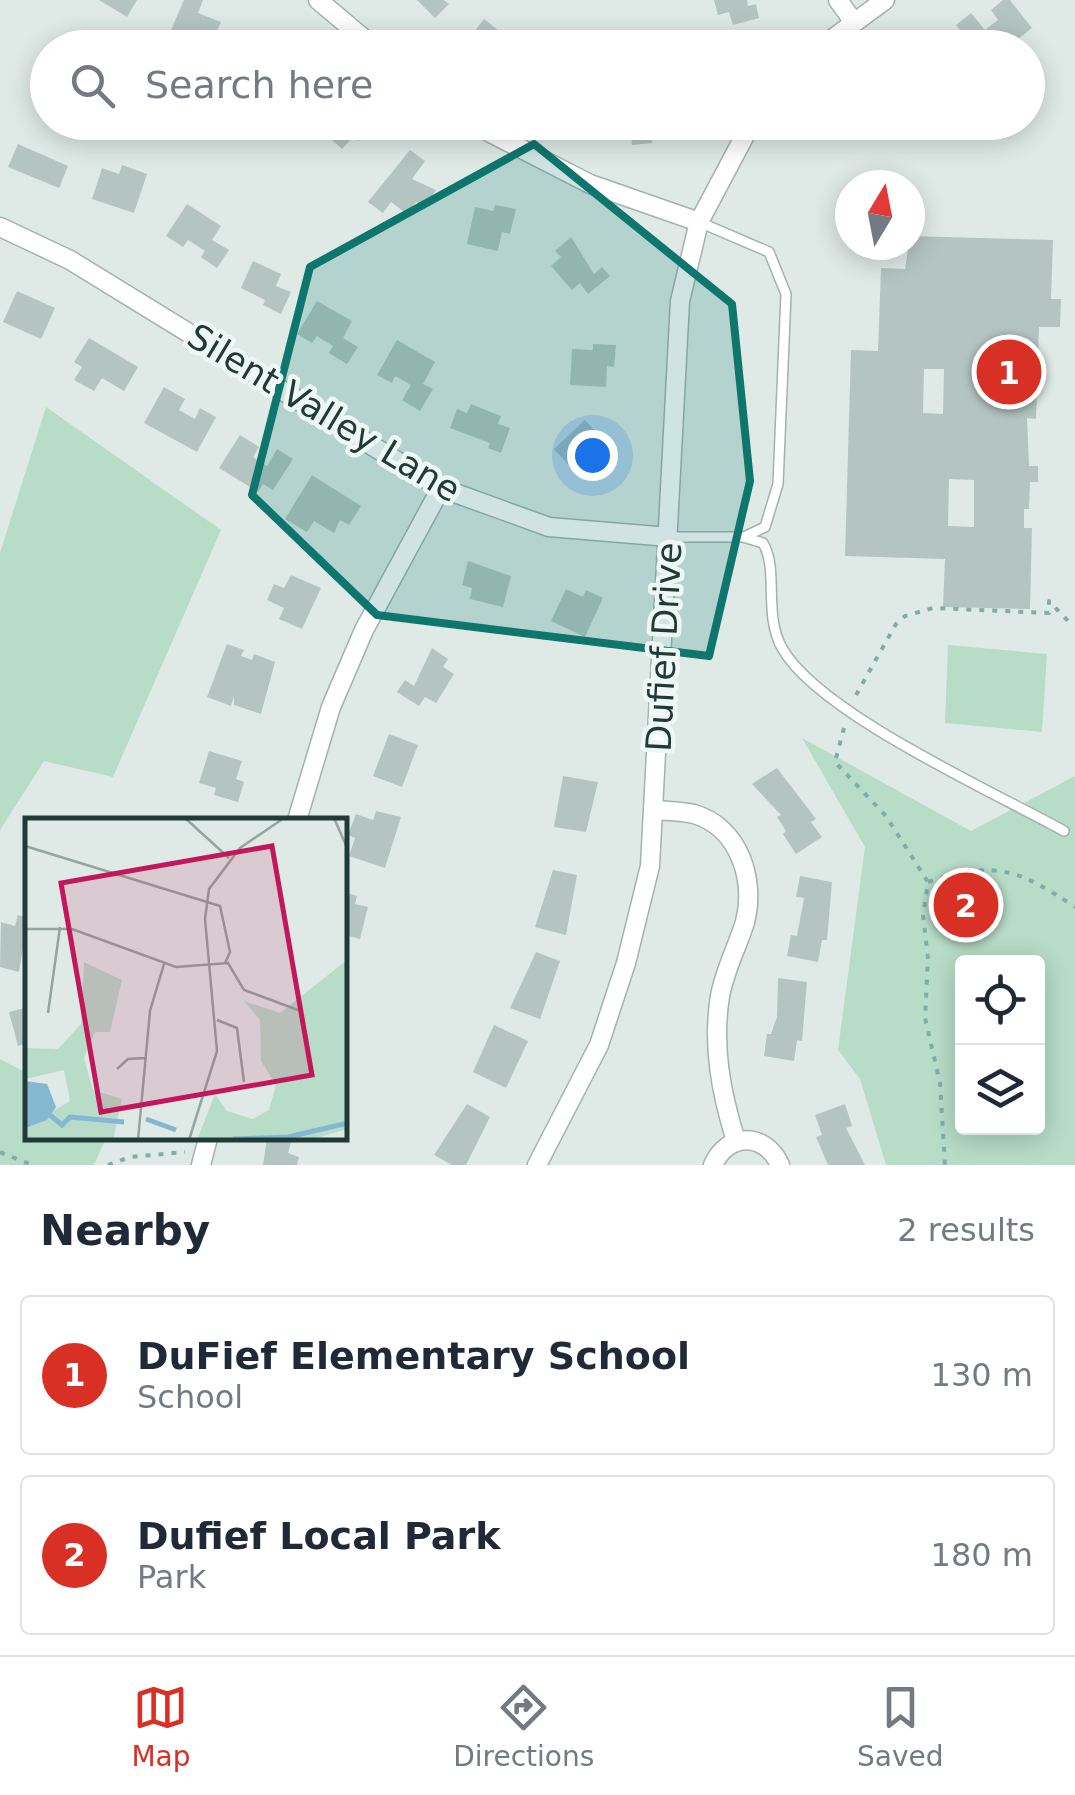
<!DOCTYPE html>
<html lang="en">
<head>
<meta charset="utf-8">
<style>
  :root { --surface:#fff; --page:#f6f6f7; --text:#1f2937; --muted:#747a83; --line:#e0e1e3; --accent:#d93025 }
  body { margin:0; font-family:"DejaVu Sans",sans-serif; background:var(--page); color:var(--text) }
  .controls { position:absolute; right:30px; bottom:30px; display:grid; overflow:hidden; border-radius:10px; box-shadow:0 5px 25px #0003 }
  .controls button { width:90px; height:90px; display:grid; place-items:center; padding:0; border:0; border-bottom:2px solid var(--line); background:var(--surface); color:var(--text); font:50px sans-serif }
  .compass { position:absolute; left:835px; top:170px; width:90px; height:90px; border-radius:50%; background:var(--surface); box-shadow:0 5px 25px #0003; rotate:10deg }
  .you { position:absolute; left:592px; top:455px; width:35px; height:35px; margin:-25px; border:8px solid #fff; border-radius:50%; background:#1a73e8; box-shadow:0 0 0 15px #1a73e833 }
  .badge { display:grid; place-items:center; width:65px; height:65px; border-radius:50%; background:var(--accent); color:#fff; font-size:32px; font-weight:700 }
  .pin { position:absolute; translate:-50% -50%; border:5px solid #fff; box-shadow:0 2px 10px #0006 }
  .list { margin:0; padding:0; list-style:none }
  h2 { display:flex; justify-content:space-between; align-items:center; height:130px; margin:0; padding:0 40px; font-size:42px }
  h2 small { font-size:32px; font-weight:400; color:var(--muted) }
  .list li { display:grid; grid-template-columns:65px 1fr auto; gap:30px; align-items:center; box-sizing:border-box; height:160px; margin:0 20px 20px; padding:0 20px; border:2px solid var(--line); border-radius:10px }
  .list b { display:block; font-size:38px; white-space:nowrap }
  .list p { margin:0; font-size:32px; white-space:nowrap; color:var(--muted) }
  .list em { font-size:32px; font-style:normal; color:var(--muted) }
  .icon { flex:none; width:55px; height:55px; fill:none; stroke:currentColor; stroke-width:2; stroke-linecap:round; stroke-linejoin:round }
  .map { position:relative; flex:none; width:1075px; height:1165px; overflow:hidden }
  .search { position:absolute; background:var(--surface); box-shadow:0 5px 25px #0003; left:30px; right:30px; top:30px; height:110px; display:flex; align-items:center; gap:25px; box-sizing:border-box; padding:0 35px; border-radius:55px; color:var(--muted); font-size:38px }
  .sheet { height:490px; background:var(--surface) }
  nav { display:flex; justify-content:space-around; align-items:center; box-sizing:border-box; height:140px; border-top:2px solid var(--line); background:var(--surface); font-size:28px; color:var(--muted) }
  nav a { display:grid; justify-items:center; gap:5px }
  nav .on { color:var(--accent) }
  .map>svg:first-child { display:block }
  .green { fill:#b7dcc8; fill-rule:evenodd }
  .building { fill:#b4c5c1; fill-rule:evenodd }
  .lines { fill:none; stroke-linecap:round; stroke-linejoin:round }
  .service-casing { stroke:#a2b2af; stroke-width:12 }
  .minor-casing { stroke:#a2b2af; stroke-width:21 }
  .path { stroke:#7faea8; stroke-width:4; stroke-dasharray:5 8; stroke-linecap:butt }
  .service { stroke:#fff; stroke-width:9 }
  .minor { stroke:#fff; stroke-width:18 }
  .marked { fill:#0f766e; fill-opacity:0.2; stroke:#0f766e; stroke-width:8; stroke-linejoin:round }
  .labels { text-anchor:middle; stroke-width:9; stroke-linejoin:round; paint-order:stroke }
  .street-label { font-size:35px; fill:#203a38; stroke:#eff7f4 }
  .inset-river { fill:none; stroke:#85b7d0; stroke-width:5 }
  .inset-road { fill:none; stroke:#93a4a1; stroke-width:2.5 }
  .view { fill:#c2185b; fill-opacity:0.15; stroke:#c2185b; stroke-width:5 }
  .inset-edge { fill:none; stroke:#203a38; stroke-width:5 }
</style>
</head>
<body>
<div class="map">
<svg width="1075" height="1165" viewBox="0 0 1075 1165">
  <rect width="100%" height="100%" fill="#dfeae7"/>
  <g class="green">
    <polygon points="46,407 221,530 113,777 44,761 0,830 0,553"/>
    <polygon points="948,645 1047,654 1042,732 945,723"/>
    <path d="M802 738 971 831 1075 776V1165H886L860 1079 838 1050 865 847ZM962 962H1038V1128H962Z"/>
    <polygon points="0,1059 27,1073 28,1138 106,1138 94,1165 0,1165"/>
  </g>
  <g class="building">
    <polygon points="99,0 137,0 127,17"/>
    <polygon points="184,0 203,0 198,13 221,22 212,43 202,39 198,48 193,48 168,37"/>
    <polygon points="417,0 444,0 449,4 435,18"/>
    <polygon points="714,0 747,0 748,6 756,4 759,18 733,25 729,12 718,15"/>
    <polygon points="1003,0 1010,0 1032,28 1007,48 990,48 981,36 971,44 956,25 971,13 985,30 998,20 991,10"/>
    <polygon points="484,19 509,39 503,48 477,48 468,40"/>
    <polygon points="261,31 282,48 249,48"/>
    <polygon points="319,122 376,122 359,141 353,137 342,149 316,126"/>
    <polygon points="630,122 650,122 652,143 632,145"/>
    <polygon points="18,144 68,166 59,188 8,167"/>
    <polygon points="410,150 425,161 412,179 436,190 424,207 416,202 407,214 391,202 383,213 368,202"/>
    <polygon points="122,165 147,174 134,213 92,199 102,168 119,174"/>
    <polygon points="187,204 221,226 212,240 229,250 217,268 201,257 205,251 188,240 183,247 166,236"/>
    <polygon points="495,205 516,209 510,234 502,232 498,251 467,244 475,207 493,211"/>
    <path d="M910 236 1053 240 1051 299H1061L1060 327H1039L1036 419 1027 418 1029 466H1038V482H1030L1029 509H1024V528H1032L1030 609 943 607 945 559 845 556 851 350 878 351 881 268 905 269ZM924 369H944L943 414 923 413ZM949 479 974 480V527L948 526Z"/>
    <polygon points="571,237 594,274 602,267 610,276 588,294 580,283 572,290 551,266 561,257 555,251"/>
    <polygon points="253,261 281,274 276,286 291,292 281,314 263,305 265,300 241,288"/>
    <polygon points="17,291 55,308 41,339 3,322"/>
    <polygon points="317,301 352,321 343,338 358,347 347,364 329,353 333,346 317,336 312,343 297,334"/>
    <polygon points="89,338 138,367 124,391 102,378 94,391 74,380 82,367 74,362"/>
    <polygon points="397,340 435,362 423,384 433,389 420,411 402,400 411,385 395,376 392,383 377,375"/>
    <polygon points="593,344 616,345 614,367 607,366 606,387 570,385 572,349 593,350"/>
    <polygon points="164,387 185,399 179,410 195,419 200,408 216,417 197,452 144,423"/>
    <polygon points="471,404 501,416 498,424 510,428 501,453 488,448 490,443 450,428 457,409 467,413"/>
    <polygon points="585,420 606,444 575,472 554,449"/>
    <polygon points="240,435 259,447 253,457 267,466 277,449 293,459 273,490 263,484 258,492 219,468"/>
    <polygon points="312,475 361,506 349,525 340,520 334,533 314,521 307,532 285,519"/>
    <polygon points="468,561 511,576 503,607 470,599 472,588 462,585"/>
    <polygon points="291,575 321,588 302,629 279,619 284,608 267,600 274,584 284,588"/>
    <polygon points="566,589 583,597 586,590 603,598 585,637 551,621"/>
    <polygon points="227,644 244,650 241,656 252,660 254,654 275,662 261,714 234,705 234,696 231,706 207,697"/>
    <polygon points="432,648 448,659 443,667 454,674 436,703 425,697 419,706 397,692 405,680 414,686"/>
    <polygon points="389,734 418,745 402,787 373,776"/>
    <polygon points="209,751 242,761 236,779 244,782 238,802 214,795 216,788 199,783"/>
    <polygon points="777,768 816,819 811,822 822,837 796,854 783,834 786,831 777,817 781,815 752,784"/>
    <polygon points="563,776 598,782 586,832 554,827"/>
    <polygon points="376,811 401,817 385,868 349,856 355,838 348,835 356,814 373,820"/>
    <polygon points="553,870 577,875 566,935 535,927"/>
    <polygon points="800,876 832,882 827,940 822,940 818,962 787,956 791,935 797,936 804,898 796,897"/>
    <polygon points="345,892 357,896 355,904 368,907 360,939 349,936 346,948"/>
    <polygon points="18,915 28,918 19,972 0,967 1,922 15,926"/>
    <polygon points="536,952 560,961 540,1019 510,1008"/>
    <polygon points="778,978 807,982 802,1041 797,1040 794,1061 764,1056 767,1034 771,1034 777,1017"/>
    <polygon points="28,1007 28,1043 18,1046 9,1012"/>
    <polygon points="494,1025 528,1041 506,1088 473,1072"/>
    <polygon points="467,1104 490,1117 466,1165 452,1165 434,1155"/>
    <polygon points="845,1104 852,1126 846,1128 865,1165 828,1165 816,1137 822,1135 815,1115"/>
    <polygon points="267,1138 291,1142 288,1153 299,1157 297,1165 263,1165"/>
  </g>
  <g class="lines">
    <defs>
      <g id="service">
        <polyline points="699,222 769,252 786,294 778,484 765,527 746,536"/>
        <path d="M670 537H743L763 543C779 570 763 614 782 648 818 713 994 792 1064 831"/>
      </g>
      <g id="minor">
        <polyline points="318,0 375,48"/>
        <polyline points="838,0 853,21"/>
        <polyline points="820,48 885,0"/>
        <polyline points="469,122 590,184 699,222"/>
        <polyline points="0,227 70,260 441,488 549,527 669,537"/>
        <path d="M656 810C668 811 682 811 694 814 739 827 756 880 745 922 737 948 725 969 720 996 712 1046 721 1093 736 1141"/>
        <polyline points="297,820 331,707 364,630 441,488"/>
        <polyline points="201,1165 208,1138"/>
        <polyline points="537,1165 599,1045 626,963 650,866 680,301 699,222 752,122"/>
        <path d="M713 1165C728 1132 765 1132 780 1165"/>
      </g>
    </defs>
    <use href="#service" class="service-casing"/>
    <use href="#minor" class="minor-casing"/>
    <g class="path">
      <polyline points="856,695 896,624 905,616 933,608 1049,613 1049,601 1069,622"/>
      <polyline points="844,728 835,762 886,816 928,882 923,915 928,959 925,1018 940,1083 945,1165"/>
      <path d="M928 882C995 860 1018 869 1075 907"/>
      <polyline points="0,1152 32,1165"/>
      <polyline points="108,1165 130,1157 185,1152"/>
    </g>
    <use href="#service" class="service"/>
    <use href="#minor" class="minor"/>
  </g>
  <path class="marked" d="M534 144 732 304 750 481 709 656 377 615 252 495 310 267Z"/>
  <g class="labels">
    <g class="street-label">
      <text transform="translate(324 413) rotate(31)" y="12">Silent Valley Lane</text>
      <text transform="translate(664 647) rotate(-87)" y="12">Dufief Drive</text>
    </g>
  </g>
  <g transform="translate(25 818)">
    <rect width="322" height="322" fill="#dfeae7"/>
    <path d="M322 142V311L285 322H172L190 276 202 293 228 301 244 292 251 267 236 243 235 202 219 183 255 195ZM59 144 97 162 85 214H70L59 240 68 272 97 281 88 322H0V310L45 283 39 252 0 261V230L33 231 56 206Z" fill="#b7dcc8"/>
    <path d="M0 263 22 266 31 289 22 302 0 310Z" fill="#85b7d0"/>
    <path class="inset-river" d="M25 297 37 307 45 299 99 304M121 301 151 312M208 321 263 319 323 305"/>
    <path class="inset-road" d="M160 0 204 40M309 0 323 32M0 28 195 88 205 134 200 145M0 111H47L151 149 203 145 219 172 273 192M23 195 35 109M192 202 212 210 219 264M92 251 103 241 120 240M113 322 125 193 139 146M164 322 192 233 180 101 184 71 215 30 259 0"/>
    <path class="view" d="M247 28 287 257 76 294 36 65Z"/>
    <rect width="322" height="322" class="inset-edge"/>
  </g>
</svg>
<div class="controls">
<button><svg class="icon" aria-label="locate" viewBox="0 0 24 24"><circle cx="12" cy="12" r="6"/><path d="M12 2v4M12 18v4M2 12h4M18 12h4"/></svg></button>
<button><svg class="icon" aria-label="layers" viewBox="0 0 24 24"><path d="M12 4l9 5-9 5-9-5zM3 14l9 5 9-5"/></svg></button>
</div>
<svg class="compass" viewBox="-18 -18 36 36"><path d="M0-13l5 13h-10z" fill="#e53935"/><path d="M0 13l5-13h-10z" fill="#747a83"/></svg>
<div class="you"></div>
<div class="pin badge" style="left:1009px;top:372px">1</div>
<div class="pin badge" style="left:966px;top:905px">2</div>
<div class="search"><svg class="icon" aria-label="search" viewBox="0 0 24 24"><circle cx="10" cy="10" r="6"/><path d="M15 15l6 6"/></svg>Search here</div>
</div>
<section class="sheet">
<h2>Nearby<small>2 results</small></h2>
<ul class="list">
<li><span class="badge">1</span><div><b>DuFief Elementary School</b><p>School</p></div><em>130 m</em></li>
<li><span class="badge">2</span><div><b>Dufief Local Park</b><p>Park</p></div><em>180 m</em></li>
</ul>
</section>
<nav>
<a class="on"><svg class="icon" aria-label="map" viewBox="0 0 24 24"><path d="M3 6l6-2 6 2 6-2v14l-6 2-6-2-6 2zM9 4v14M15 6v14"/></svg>Map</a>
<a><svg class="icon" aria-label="directions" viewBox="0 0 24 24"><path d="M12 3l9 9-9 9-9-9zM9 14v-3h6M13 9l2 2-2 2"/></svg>Directions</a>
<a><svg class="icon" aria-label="saved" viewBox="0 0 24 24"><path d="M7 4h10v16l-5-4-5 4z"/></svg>Saved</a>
</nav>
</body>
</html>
